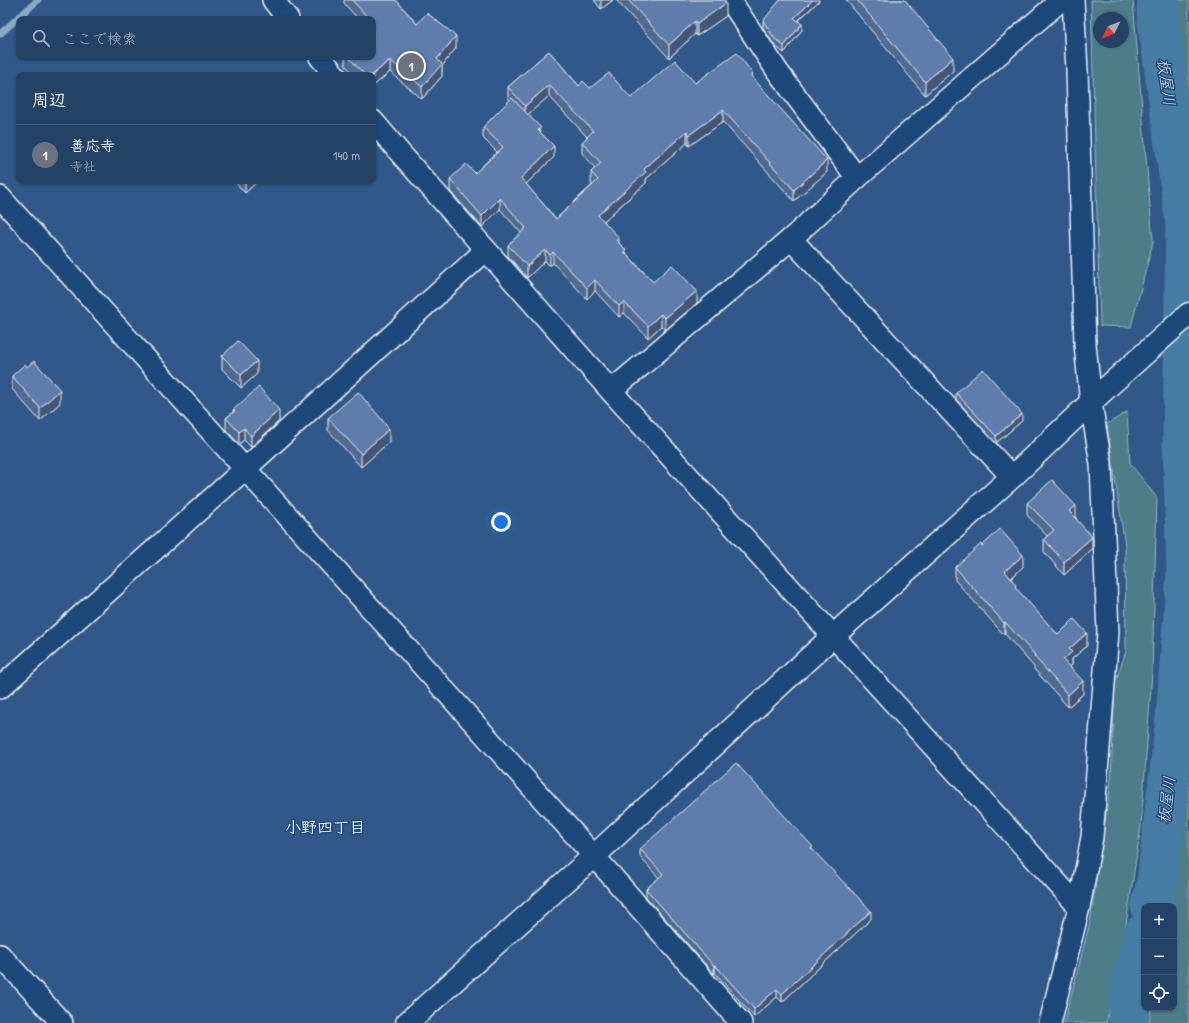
<!DOCTYPE html>
<html lang="ja">
<head>
<meta charset="utf-8">
<style>
  :root { --surface:#244266; --page:#304d6f; --text:#f1f3f6; --muted:#a3b0bf; --line:#415b7a; --accent:#ff9aa2 }
  body { margin:0; font-family:"Patrick Hand","Klee One",sans-serif; background:var(--page); color:var(--text) }
  .controls { position:absolute; right:12px; bottom:12px; display:grid; overflow:hidden; border-radius:8px; box-shadow:0 1px 3px #0004 }
  .controls button { width:36px; height:36px; display:grid; place-items:center; padding:0; border:0; border-bottom:1px solid var(--line); background:var(--surface); color:var(--text); font:20px sans-serif }
  .compass { position:absolute; left:1093px; top:12px; width:36px; height:36px; border-radius:50%; background:var(--surface); box-shadow:0 1px 3px #0004; rotate:228deg }
  .you { position:absolute; left:501px; top:522px; width:14px; height:14px; margin:-10px; border:3px solid #fff; border-radius:50%; background:#1a73e8; box-shadow:0 0 0 6px #1a73e833 }
  .badge { display:grid; place-items:center; width:26px; height:26px; border-radius:50%; background:var(--accent); color:#fff; font-size:13px; font-weight:700 }
  .pin { position:absolute; translate:-50% -50%; border:2px solid #fff; box-shadow:0 1px 4px #0006 }
  .list { margin:0; padding:0; list-style:none }
  h2 { display:flex; justify-content:space-between; align-items:center; height:52px; margin:0; padding:0 16px; font-size:17px }
  h2 small { font-size:13px; font-weight:400; color:var(--muted) }
  .list li { display:grid; grid-template-columns:26px 1fr auto; gap:12px; align-items:center; box-sizing:border-box; height:60px; padding:0 16px; border-top:1px solid var(--line) }
  .list b { display:block; font-size:15px; white-space:nowrap }
  .list p { margin:0; font-size:13px; white-space:nowrap; color:var(--muted) }
  .list em { font-size:13px; font-style:normal; color:var(--muted) }
  .icon { flex:none; width:22px; height:22px; fill:none; stroke:currentColor; stroke-width:2; stroke-linecap:round; stroke-linejoin:round }
  .map { position:relative; flex:none; width:1189px; height:1023px; overflow:hidden }
  .search { position:absolute; background:var(--surface); box-shadow:0 1px 3px #0004; left:16px; top:16px; width:360px; height:44px; display:flex; align-items:center; gap:10px; box-sizing:border-box; padding:0 14px; border-radius:8px; color:var(--muted); font-size:15px }
  .panel { position:absolute; background:var(--surface); box-shadow:0 1px 3px #0004; left:16px; top:72px; width:360px; height:112px; border-radius:8px }
  .map>svg:first-child { display:block }
  .green { fill:#4d7d88; stroke:#9ab7c0; fill-rule:evenodd }
  .lines { fill:none; stroke-linecap:round; stroke-linejoin:round }
  .stream { stroke:#87abc6; stroke-width:7 }
  .river { stroke:#477da4; stroke-width:41 }
  .street-casing { stroke:#e8f1f8; stroke-width:24 }
  .secondary-casing { stroke:#e8f1f8; stroke-width:25 }
  .street { stroke:#1f4a7a; stroke-width:21 }
  .secondary { stroke:#1f4a7a; stroke-width:22 }
  .wall { fill:#516b92; stroke:#e8f1f8; fill-rule:evenodd }
  .shaded-wall { fill:#425777; stroke:#e8f1f8 }
  .building { fill:#5e7caa; stroke:#e8f1f8 }
  .labels { text-anchor:middle; stroke-width:3; stroke-linejoin:round; paint-order:stroke }
  .water-label { font-size:16px; font-style:italic; fill:#d0e0eb; stroke:#1f4a7a }
  .neighbourhood-label { font-size:16px; font-weight:bold; fill:#e8f1f8; stroke:#1f4a7a }
</style>
</head>
<body>
<div class="map">
<svg width="1189" height="1023" viewBox="0 0 1189 1023">
  <rect width="100%" height="100%" fill="#305888"/>
  <filter id="ink" filterUnits="userSpaceOnUse"><feTurbulence type="fractalNoise" baseFrequency=".025" numOctaves="2"/><feDisplacementMap in="SourceGraphic" scale="8" xChannelSelector="R" yChannelSelector="G"/><feConvolveMatrix kernelMatrix="1 2 1 2 8 2 1 2 1" color-interpolation-filters="sRGB"/></filter>
  <g filter="url(#ink)">
    <g class="green">
      <path d="M1091 0H1133L1153 242 1131 327 1100 326ZM1099 18H1123V42H1099Z"/>
      <polygon points="1163,0 1189,0 1189,177 1157,12"/>
      <polygon points="1127,412 1130,463 1157,498 1152,673 1141,826 1120,964 1106,1023 1064,1023 1090,922 1111,781 1115,683 1126,651 1125,546 1107,424"/>
      <polygon points="1189,691 1189,1023 1149,1023 1151,1008 1174,1008 1174,906 1165,906 1180,823"/>
    </g>
    <g class="lines">
      <polyline class="stream" points="0,34 38,0"/>
      <g class="river">
        <polyline points="1151,906 1157,883 1176,718 1187,573 1183,439 1186,224 1157,12 1158,0"/>
        <polyline points="1128,1023 1131,985 1144,934"/>
      </g>
      <defs>
        <g id="street">
          <polyline points="273,0 288,19"/>
          <polyline points="730,0 778,72 857,178"/>
          <polyline points="320,57 335,75"/>
          <polyline points="373,121 401,154 611,391 1079,907"/>
          <polyline points="0,197 594,856 741,1023"/>
          <polyline points="791,239 1012,477"/>
          <polyline points="611,391 791,239 857,178 1061,0"/>
          <polyline points="0,688 246,468 486,250"/>
          <polyline points="0,955 62,1023"/>
          <polyline points="1050,1023 1079,907 1092,837 1108,632 1101,464 1091,403 1085,344 1077,70 1073,0"/>
        </g>
        <polyline id="secondary" points="407,1023 594,856 833,636 1012,477 1103,391 1189,314"/>
      </defs>
      <use href="#street" class="street-casing"/>
      <use href="#secondary" class="secondary-casing"/>
      <use href="#street" class="street"/>
      <use href="#secondary" class="secondary"/>
    </g>
    <g class="wall">
      <polygon points="344,0 396,0 417,24 456,48 442,66 442,76 422,99 390,72 373,86 373,75 354,75 345,65 345,57 373,57 373,19 358,19 344,3"/>
      <polygon points="594,0 613,0 601,9"/>
      <polygon points="616,0 724,0 726,16 697,36 695,34 669,58"/>
      <polygon points="819,0 819,1 798,21 802,30 784,53 775,46 763,28 763,21"/>
      <polygon points="846,0 905,0 953,71 925,95"/>
      <path d="M549 51 579 86 631 98 695 83 753 78 827 172 794 201 723 122 689 146 687 143 646 179V183L604 221 626 253 653 282 697 303 665 330 661 326 648 338 624 313 619 317 595 291 587 299 553 263 550 266 545 261 527 278 508 256V245L521 233 500 209 482 227 450 191V179L475 173 497 152 483 138V127L510 101 508 98V87ZM549 96 587 137 582 142V153L595 168 591 172V183L592 185 556 219 526 184 554 157 541 133 528 114Z"/>
      <polygon points="234,181 258,181 245,193"/>
      <polygon points="222,356 257,374 241,388 222,369"/>
      <polygon points="27,367 60,403 40,421 12,389 12,376"/>
      <polygon points="956,393 1022,421 996,443 956,399"/>
      <polygon points="233,410 279,421 251,447 244,440 239,444 226,430 226,418 233,412"/>
      <polygon points="379,417 389,442 361,467 328,430 328,418"/>
      <polygon points="1027,503 1076,518 1092,549 1064,575 1044,552 1044,539 1047,536 1027,515"/>
      <polygon points="982,546 1023,567 1011,579 1016,589 1058,635 1087,646 1072,659 1072,665 1070,666 1083,694 1068,707 1034,669 1034,667 1005,634 1004,635 955,580 955,567"/>
      <polygon points="640,849 813,850 871,919 782,1002 777,997 754,1017 715,973 714,974 646,897 646,889 659,878 640,857"/>
    </g>
    <g class="shaded-wall">
      <polygon points="601,0 613,0 601,9"/>
      <polygon points="813,0 819,0 819,1 794,24 794,18"/>
      <polygon points="726,3 726,16 697,36 697,24"/>
      <polygon points="695,21 695,34 669,58 669,45"/>
      <polygon points="802,24 802,30 784,53 784,46"/>
      <polygon points="456,36 456,48 442,66 442,76 422,99 422,87 437,59"/>
      <polygon points="953,58 953,71 925,95 925,82"/>
      <polygon points="390,60 390,72 373,86 373,75 372,75"/>
      <polygon points="549,85 549,96 525,117 525,106"/>
      <polygon points="723,110 723,122 689,146 689,135"/>
      <polygon points="687,131 687,143 646,179 646,183 598,226 598,215 644,169"/>
      <polygon points="554,146 554,157 521,189 521,178"/>
      <polygon points="827,160 827,172 794,201 794,190"/>
      <polygon points="245,181 258,181 245,193"/>
      <polygon points="500,198 500,209 482,227 482,216"/>
      <polygon points="619,238 619,249 616,240"/>
      <polygon points="545,250 545,261 527,278 527,266"/>
      <polygon points="553,252 553,263 550,266 550,255"/>
      <polygon points="595,280 595,291 587,299 587,288"/>
      <polygon points="697,291 697,303 665,330 665,318"/>
      <polygon points="624,302 624,313 619,317 619,306"/>
      <polygon points="661,314 661,326 648,338 648,326"/>
      <polygon points="257,361 257,374 241,388 241,375"/>
      <polygon points="60,390 60,403 40,421 40,408"/>
      <polygon points="279,410 279,421 251,447 251,436"/>
      <polygon points="1022,414 1022,421 996,443 996,436"/>
      <polygon points="244,428 244,440 239,444 239,432"/>
      <polygon points="389,429 389,442 361,467 361,454"/>
      <polygon points="1076,506 1076,518 1069,511"/>
      <polygon points="1092,537 1092,549 1064,575 1064,562"/>
      <polygon points="1023,555 1023,567 1005,584 1005,571"/>
      <polygon points="1005,622 1005,634 1004,635 1004,623"/>
      <polygon points="1087,633 1087,646 1072,659 1072,665 1063,672 1063,660 1069,649"/>
      <polygon points="1083,681 1083,694 1068,707 1068,695"/>
      <polygon points="871,911 871,919 782,1002 782,994"/>
      <polygon points="715,965 715,973 714,974 714,966"/>
      <polygon points="777,989 777,997 754,1017 754,1009"/>
    </g>
    <g class="building">
      <polygon points="352,0 396,0 417,24 427,13 456,36 437,59 442,64 422,87 390,60 372,75 365,75 348,57 373,57 373,19 369,19"/>
      <polygon points="628,0 724,0 726,3 697,24 695,21 669,45"/>
      <polygon points="780,0 813,0 794,18 802,24 784,46 775,39 763,21"/>
      <polygon points="857,0 905,0 953,58 925,82"/>
      <polygon points="549,51 579,86 583,81 590,88 609,73 631,98 675,60 695,83 737,53 753,74 751,76 827,160 794,190 723,110 689,135 687,131 644,169 646,172 598,215 619,238 616,240 626,250 624,252 653,282 672,265 697,291 665,318 661,314 648,326 624,302 619,306 595,280 587,288 553,252 550,255 545,250 527,266 508,245 526,228 500,198 482,216 450,179 466,164 475,173 503,147 483,127 512,98 541,128 538,130 554,146 521,178 556,219 598,180 591,172 601,163 582,142 593,131 549,85 525,106 508,87"/>
      <polygon points="238,341 257,361 241,375 222,356"/>
      <polygon points="34,361 60,390 40,408 12,376 25,364 27,367"/>
      <polygon points="983,369 1022,414 996,436 956,393"/>
      <polygon points="259,387 279,410 251,436 244,428 239,432 226,418 235,411 233,410"/>
      <polygon points="358,392 379,416 389,429 361,454 328,418"/>
      <polygon points="1052,480 1076,506 1069,511 1092,537 1064,562 1044,539 1054,530 1027,503"/>
      <polygon points="1000,529 1023,555 1005,571 1016,585 1015,587 1058,635 1074,619 1087,633 1069,649 1072,652 1063,660 1083,681 1068,695 1034,656 1035,655 1005,622 1004,623 955,567 981,544 982,546"/>
      <polygon points="736,763 813,847 811,848 871,911 782,994 777,989 754,1009 715,965 714,966 646,889 663,874 640,849"/>
    </g>
  </g>
  <g class="labels">
    <g class="water-label">
      <text transform="translate(1167 82) rotate(82)" y="6">板屋川</text>
      <text transform="translate(1166 800) rotate(-83)" y="6">板屋川</text>
    </g>
    <g class="neighbourhood-label">
      <text x="325" y="833">小野四丁目</text>
    </g>
  </g>
</svg>
<div class="controls">
<button>+</button>
<button>−</button>
<button><svg class="icon" aria-label="locate" viewBox="0 0 24 24"><circle cx="12" cy="12" r="6"/><path d="M12 2v4M12 18v4M2 12h4M18 12h4"/></svg></button>
</div>
<svg class="compass" viewBox="-18 -18 36 36"><path d="M0-13l5 13h-10z" fill="#e53935"/><path d="M0 13l5-13h-10z" fill="#a3b0bf"/></svg>
<div class="you"></div>
<div class="pin badge" style="left:411px;top:66px;background:#6b7280">1</div>
<div class="search"><svg class="icon" aria-label="search" viewBox="0 0 24 24"><circle cx="10" cy="10" r="6"/><path d="M15 15l6 6"/></svg>ここで検索</div>
<section class="panel">
<h2>周辺<small></small></h2>
<ul class="list">
<li><span class="badge" style="background:#6b7280">1</span><div><b>善応寺</b><p>寺社</p></div><em>140 m</em></li>
</ul>
</section>
</div>
</body>
</html>
